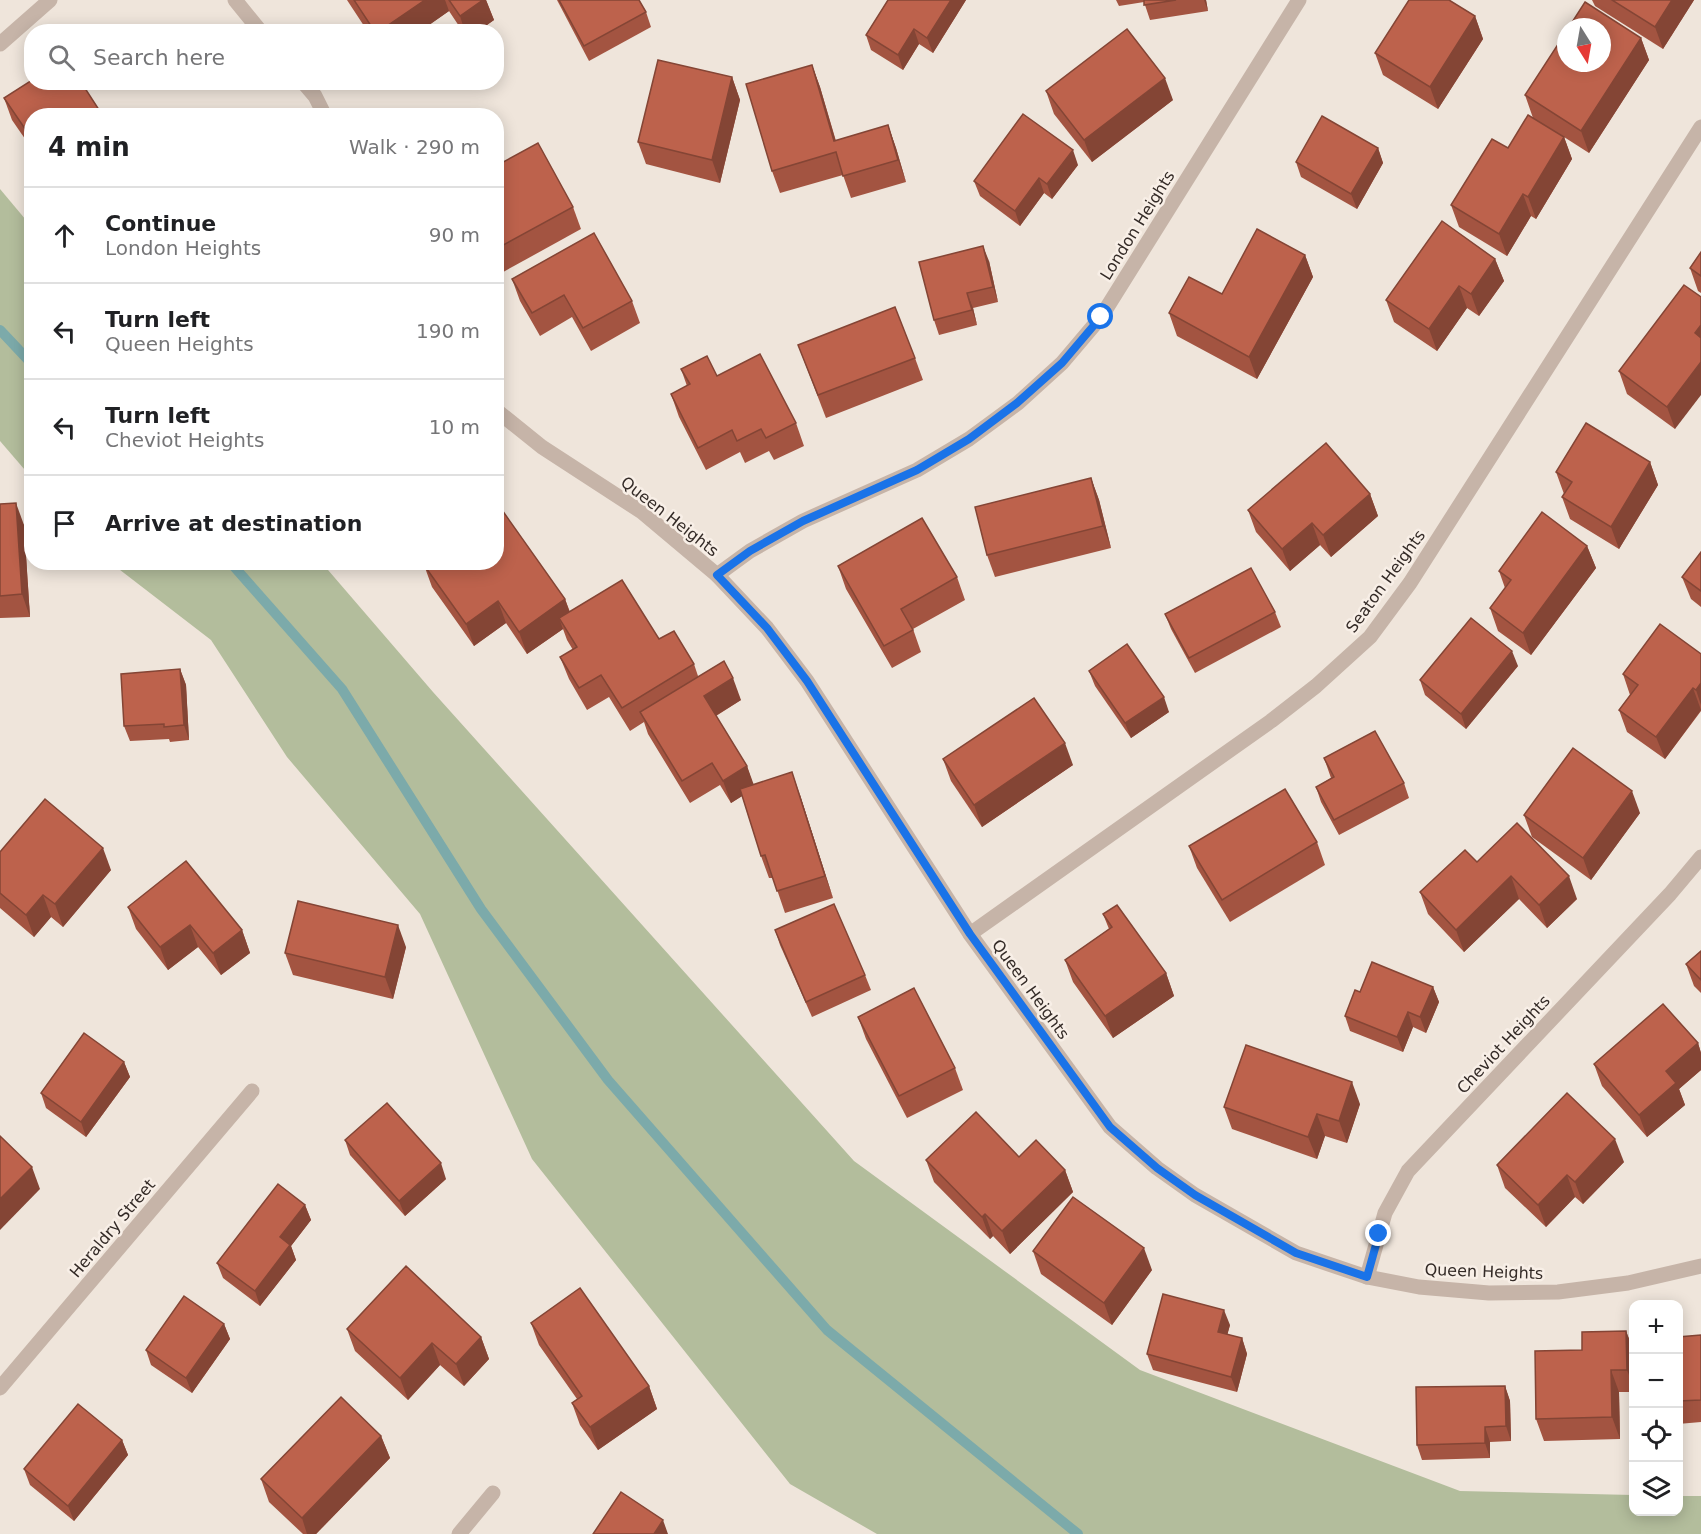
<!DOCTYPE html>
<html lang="en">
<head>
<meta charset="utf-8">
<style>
  :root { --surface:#fff; --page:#f6f6f6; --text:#202124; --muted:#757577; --line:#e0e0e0 }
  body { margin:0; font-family:"DejaVu Sans",sans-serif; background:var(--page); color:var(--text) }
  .controls { position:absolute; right:18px; bottom:18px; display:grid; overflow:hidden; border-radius:12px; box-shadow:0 3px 15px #0003 }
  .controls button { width:54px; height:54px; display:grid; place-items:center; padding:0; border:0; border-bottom:2px solid var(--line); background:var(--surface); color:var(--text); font:30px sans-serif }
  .compass { position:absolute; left:1557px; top:18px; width:54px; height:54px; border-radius:50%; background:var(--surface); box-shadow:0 3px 15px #0003; rotate:169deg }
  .stop { position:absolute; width:18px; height:18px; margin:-14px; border:4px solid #1a73e8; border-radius:50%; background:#fff }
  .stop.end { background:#1a73e8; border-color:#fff; box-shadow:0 2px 6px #0008 }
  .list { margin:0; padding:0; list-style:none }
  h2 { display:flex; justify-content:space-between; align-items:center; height:78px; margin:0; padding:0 24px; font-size:26px }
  h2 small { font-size:20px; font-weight:400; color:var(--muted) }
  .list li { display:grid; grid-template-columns:39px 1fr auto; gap:18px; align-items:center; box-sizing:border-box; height:96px; padding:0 24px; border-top:2px solid var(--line) }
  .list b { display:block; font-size:22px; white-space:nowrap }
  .list p { margin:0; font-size:20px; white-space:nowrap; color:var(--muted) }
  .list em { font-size:20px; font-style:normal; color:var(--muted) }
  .icon { flex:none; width:33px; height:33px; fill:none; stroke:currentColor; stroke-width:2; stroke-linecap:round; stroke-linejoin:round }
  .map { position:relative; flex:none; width:1701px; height:1534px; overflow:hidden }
  .search { position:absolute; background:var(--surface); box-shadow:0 3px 15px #0003; left:24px; top:24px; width:480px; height:66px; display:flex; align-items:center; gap:15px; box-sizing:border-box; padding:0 21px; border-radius:24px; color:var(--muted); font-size:22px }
  .panel { position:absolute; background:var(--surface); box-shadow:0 3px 15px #0003; left:24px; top:108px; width:480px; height:462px; border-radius:24px }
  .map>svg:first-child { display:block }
  .green { fill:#b3bd9c }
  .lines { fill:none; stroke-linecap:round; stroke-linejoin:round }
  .stream { stroke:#7caaaa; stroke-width:10 }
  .minor { stroke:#c6b4a8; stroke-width:15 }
  .wall { fill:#a35441 }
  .shaded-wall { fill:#844535 }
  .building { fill:#bd624c; stroke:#844535; stroke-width:1.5 }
  .route { stroke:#1a73e8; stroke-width:8 }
  .labels { text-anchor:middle; stroke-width:5; stroke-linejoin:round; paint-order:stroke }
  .street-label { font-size:16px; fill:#342b27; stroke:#f8efe7 }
</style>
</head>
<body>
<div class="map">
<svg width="1701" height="1534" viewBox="0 0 1701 1534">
  <rect width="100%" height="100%" fill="#efe5db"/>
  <g class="green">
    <polygon points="0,189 31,226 31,477 0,441"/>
    <polygon points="111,563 322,563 433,692 854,1161 1140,1370 1460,1491 1633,1495 1634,1512 1678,1512 1679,1496 1701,1496 1701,1534 877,1534 790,1484 532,1159 420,914 287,757 211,640"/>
  </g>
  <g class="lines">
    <g class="stream">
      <polyline points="0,330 32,364"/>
      <polyline points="230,562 342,689 481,909 608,1080 827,1330 1078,1534"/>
    </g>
    <g class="minor">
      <polyline points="235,0 261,32"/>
      <polyline points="0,44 50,0"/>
      <polyline points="303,82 315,96 325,116"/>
      <polyline points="496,410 542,447 642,512 717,575 767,628 807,681 970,934 1110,1127 1157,1168 1195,1195 1296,1253 1367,1277 1419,1287 1489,1293 1558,1292 1628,1283 1701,1266"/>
      <polyline points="717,575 750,551 803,521 917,470 969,439 1018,403 1062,363 1101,317 1299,0"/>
      <polyline points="970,934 1271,721 1316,686 1370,637 1410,583 1701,127"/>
      <polyline points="1367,1277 1385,1213 1408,1171 1670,894 1701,857"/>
      <polyline points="0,1388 252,1091"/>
      <polyline points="459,1534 493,1493"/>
    </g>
  </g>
  <g class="wall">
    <polygon points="347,0 486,0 494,20 477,32 463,32 449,11 419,32 368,32"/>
    <polygon points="557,0 639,0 646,12 651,27 589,61"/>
    <polygon points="888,0 966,0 933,53 919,44 903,70 871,50 866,35"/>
    <polygon points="1116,0 1206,0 1208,11 1150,20 1144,2 1119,6"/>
    <polygon points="1592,0 1694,0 1663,49 1595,6"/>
    <polygon points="1475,16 1483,39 1438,109 1383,75 1375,53"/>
    <polygon points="1641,38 1649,60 1589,153 1564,137 1572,159 1536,219 1531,216 1507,256 1459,227 1451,205 1508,148 1560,135 1533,118 1525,95"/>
    <polygon points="812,65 820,87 836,141 888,125 896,148 906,182 851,198 843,175 780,193 772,171"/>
    <polygon points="732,77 740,100 720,183 646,164 638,142"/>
    <polygon points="1046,91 1173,100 1092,162 1054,114"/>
    <polygon points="4,98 32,116 32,149 12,120"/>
    <polygon points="1378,148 1383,163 1357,209 1301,177 1296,162"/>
    <polygon points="1078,165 1052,199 1044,193 1020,226 980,196 974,181"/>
    <polygon points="496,166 573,207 581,229 496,276"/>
    <polygon points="1701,252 1701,293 1698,291 1690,268"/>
    <polygon points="1305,255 1313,277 1257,379 1177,336 1169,313 1222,294"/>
    <polygon points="1495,259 1504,281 1479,316 1467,308 1437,351 1394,322 1386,300"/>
    <polygon points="989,261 998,302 973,308 977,325 939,335 934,320"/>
    <polygon points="512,279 632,301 640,323 591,351 572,317 540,336 520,301"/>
    <polygon points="1701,297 1675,429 1627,394 1619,371"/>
    <polygon points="798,345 915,358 923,380 826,418"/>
    <polygon points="681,369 717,376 796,423 804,446 774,460 769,451 745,463 740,452 706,470 679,417 671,394 687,386"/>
    <polygon points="1650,462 1658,485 1619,549 1570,519 1562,497 1564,494 1556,472"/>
    <polygon points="1091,478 1099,500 1111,548 995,577 987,555"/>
    <polygon points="1370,494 1378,516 1331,557 1320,545 1290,571 1256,532 1248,510"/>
    <polygon points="0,504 24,525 30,617 0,618"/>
    <polygon points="1587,546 1596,568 1531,655 1498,631 1490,608 1505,588 1499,571"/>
    <polygon points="1701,552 1701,607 1691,599 1682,577"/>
    <polygon points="424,565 565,599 570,612 659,639 694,664 698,676 741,700 716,716 747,766 753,785 800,795 833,898 785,913 773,878 769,878 761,856 742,796 731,803 720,785 690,803 648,734 644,722 630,731 609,697 587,710 569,679 560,657 573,650 567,640 563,629 527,654 506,623 474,646 432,587"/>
    <polygon points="838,566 957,577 965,600 913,629 921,652 892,668 846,589"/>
    <polygon points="1275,612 1281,627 1195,673 1171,629 1165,614"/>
    <polygon points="1701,654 1701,711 1665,759 1627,732 1619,710 1630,695 1623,674"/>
    <polygon points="1518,666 1466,729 1425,695 1420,680"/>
    <polygon points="180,669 186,685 189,740 170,742 169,739 130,741 124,726"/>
    <polygon points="1089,671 1169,712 1131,738 1095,686"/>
    <polygon points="1324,758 1404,783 1409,798 1339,835 1321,802 1316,787 1331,778"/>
    <polygon points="943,759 1073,765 982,827 951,781"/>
    <polygon points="1640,813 1591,880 1532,837 1524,815"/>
    <polygon points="1317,842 1325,865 1230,922 1197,868 1189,846"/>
    <polygon points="0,852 111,870 63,927 51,917 34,937 0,908"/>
    <polygon points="1477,862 1577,899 1547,928 1519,899 1464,952 1428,914 1420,892"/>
    <polygon points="128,907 242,930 250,953 221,975 198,947 168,970 136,929"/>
    <polygon points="1103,914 1166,973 1174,996 1113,1038 1073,982 1065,960 1109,929"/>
    <polygon points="775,930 865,975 871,990 812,1017 780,945"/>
    <polygon points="406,947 393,999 293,975 285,953"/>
    <polygon points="1701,951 1701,993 1694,986 1686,964"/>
    <polygon points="1433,987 1439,1002 1426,1033 1413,1027 1403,1052 1350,1031 1345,1016"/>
    <polygon points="858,1017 955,1068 963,1090 907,1118 866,1039"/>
    <polygon points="1698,1043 1701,1053 1701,1070 1679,1089 1685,1105 1647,1137 1602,1086 1594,1064"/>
    <polygon points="124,1062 130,1077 86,1137 46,1108 41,1093"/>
    <polygon points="1360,1104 1347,1143 1325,1136 1317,1159 1232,1129 1224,1107"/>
    <polygon points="345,1140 446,1179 405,1216 350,1155"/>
    <polygon points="1019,1157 1065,1170 1073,1192 1010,1254 993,1236 990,1239 934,1182 926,1160"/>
    <polygon points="1624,1162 1583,1204 1575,1197 1546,1227 1505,1188 1497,1165"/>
    <polygon points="305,1205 311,1220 291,1246 296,1260 260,1306 223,1278 217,1263"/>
    <polygon points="1033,1251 1152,1270 1112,1325 1041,1274"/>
    <polygon points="531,1323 649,1386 657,1409 598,1450 580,1425 572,1403 577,1399 539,1345"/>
    <polygon points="224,1324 230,1339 192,1393 151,1365 146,1350"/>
    <polygon points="1230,1325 1227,1335 1242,1338 1247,1354 1237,1392 1153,1370 1147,1354"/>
    <polygon points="347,1329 481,1337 489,1359 464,1386 440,1365 408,1400 355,1351"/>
    <polygon points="1626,1331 1634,1352 1634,1392 1619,1392 1620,1439 1544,1441 1536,1419 1582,1350"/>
    <polygon points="1701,1335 1701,1422 1678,1424 1678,1337"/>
    <polygon points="1505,1386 1510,1401 1511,1441 1490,1442 1490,1458 1422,1460 1417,1445"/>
    <polygon points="381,1436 390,1458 316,1534 303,1534 269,1502 261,1479"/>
    <polygon points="122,1440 128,1455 74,1521 30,1485 24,1469"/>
  </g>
  <g class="shaded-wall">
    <polygon points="425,0 445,0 449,11 419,32 378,32"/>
    <polygon points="483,0 486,0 494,20 477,32 465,32 460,16"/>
    <polygon points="951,0 966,0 933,53 927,38"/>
    <polygon points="1204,0 1206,0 1208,11"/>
    <polygon points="1672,0 1694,0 1663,49 1655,27"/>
    <polygon points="1475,16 1483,39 1438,109 1430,87"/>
    <polygon points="914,29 919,44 903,70 898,55"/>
    <polygon points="1641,38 1649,60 1589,153 1581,131"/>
    <polygon points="812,65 820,87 842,163 834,141"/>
    <polygon points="732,77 740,100 720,183 712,160"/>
    <polygon points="1165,78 1173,100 1092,162 1084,140"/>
    <polygon points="888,125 896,148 906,182 898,160"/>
    <polygon points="1564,137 1572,159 1536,219 1528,197"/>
    <polygon points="1378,148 1383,163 1357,209 1351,194"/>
    <polygon points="1073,150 1078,165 1052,199 1047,184"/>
    <polygon points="1039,178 1044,193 1020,226 1015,211"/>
    <polygon points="1523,194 1531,216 1507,256 1499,234"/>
    <polygon points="983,246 989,261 998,302 993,287"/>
    <polygon points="1305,255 1313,277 1257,379 1249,357"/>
    <polygon points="1495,259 1504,281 1479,316 1471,294"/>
    <polygon points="1459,286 1467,308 1437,351 1429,329"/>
    <polygon points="967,293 973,308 977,325 972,310"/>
    <polygon points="1701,325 1701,351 1695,333"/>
    <polygon points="1701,362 1701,395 1675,429 1667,407"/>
    <polygon points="1650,462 1658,485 1619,549 1611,527"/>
    <polygon points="1091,478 1099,500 1111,548 1103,526"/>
    <polygon points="1370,494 1378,516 1331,557 1323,535"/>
    <polygon points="16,503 24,525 30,617 22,594"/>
    <polygon points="1312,523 1320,545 1290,571 1282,549"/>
    <polygon points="1587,546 1596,568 1531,655 1523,633"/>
    <polygon points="565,599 573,622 559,618 563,629 527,654 519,632"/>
    <polygon points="498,601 506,623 474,646 466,624"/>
    <polygon points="1512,651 1518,666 1466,729 1461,714"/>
    <polygon points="180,669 186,685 189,740 184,725"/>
    <polygon points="733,678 741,700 712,718 704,696"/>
    <polygon points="1701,683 1701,705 1696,690"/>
    <polygon points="1693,688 1701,710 1665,759 1656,737"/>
    <polygon points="1164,697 1169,712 1131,738 1125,723"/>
    <polygon points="1065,743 1073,765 982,827 974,805"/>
    <polygon points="747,766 755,788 731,803 723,781"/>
    <polygon points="792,772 800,795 833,898 825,876"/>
    <polygon points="1632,791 1640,813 1591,880 1583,858"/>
    <polygon points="103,848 111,870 63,927 55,904"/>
    <polygon points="1511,876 1519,899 1464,952 1456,930"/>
    <polygon points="1569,876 1577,899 1547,928 1539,905"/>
    <polygon points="43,895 51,917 34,937 26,915"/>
    <polygon points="190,925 198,947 168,970 160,947"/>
    <polygon points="398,925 406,947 393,999 385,977"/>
    <polygon points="242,930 250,953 221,975 213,953"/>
    <polygon points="1166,973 1174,996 1113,1038 1105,1016"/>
    <polygon points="1433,987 1439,1002 1426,1033 1420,1017"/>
    <polygon points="1408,1012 1413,1027 1403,1052 1397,1037"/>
    <polygon points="1698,1043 1701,1053 1701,1070 1679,1089 1685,1105 1647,1137 1639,1115 1666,1071"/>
    <polygon points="124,1062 130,1077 86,1137 81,1122"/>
    <polygon points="1352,1082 1360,1104 1347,1143 1339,1121"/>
    <polygon points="1317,1114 1325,1136 1317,1159 1308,1137"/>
    <polygon points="1615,1139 1624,1162 1583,1204 1575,1182"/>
    <polygon points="441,1163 446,1179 405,1216 399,1201"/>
    <polygon points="32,1167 40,1189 0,1230 0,1199"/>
    <polygon points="1065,1170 1073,1192 1010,1254 1002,1231"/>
    <polygon points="1567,1175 1575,1197 1546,1227 1538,1205"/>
    <polygon points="305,1205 311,1220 291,1246 296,1260 260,1306 255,1291 280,1237"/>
    <polygon points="985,1214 993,1236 990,1239 982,1217"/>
    <polygon points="1144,1248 1152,1270 1112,1325 1104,1303"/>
    <polygon points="1224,1310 1230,1325 1224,1347 1218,1332"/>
    <polygon points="224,1324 230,1339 192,1393 186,1378"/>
    <polygon points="1626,1331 1634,1352 1634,1388 1627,1370"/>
    <polygon points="481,1337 489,1359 464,1386 456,1364"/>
    <polygon points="1242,1338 1247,1354 1237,1392 1231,1377"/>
    <polygon points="432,1343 440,1365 408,1400 400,1378"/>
    <polygon points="1611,1370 1619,1392 1620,1439 1612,1417"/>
    <polygon points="649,1386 657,1409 598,1450 590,1427"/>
    <polygon points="1505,1386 1510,1401 1511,1441 1506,1426"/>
    <polygon points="1485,1427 1490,1442 1490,1458 1485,1443"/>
    <polygon points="381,1436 390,1458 316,1534 307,1534 302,1518"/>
    <polygon points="122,1440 128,1455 74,1521 68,1506"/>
    <polygon points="663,1520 668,1534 654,1534"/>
  </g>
  <g class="building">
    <polygon points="354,0 425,0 378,32 375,32"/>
    <polygon points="449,0 483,0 460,16"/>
    <polygon points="559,0 639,0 646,12 584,46"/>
    <polygon points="888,0 951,0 927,38 914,29 898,55 866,35"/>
    <polygon points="1144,0 1176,0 1144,5"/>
    <polygon points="1409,0 1449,0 1475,16 1430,87 1375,53"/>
    <polygon points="1612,0 1672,0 1655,27"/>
    <polygon points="1585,2 1641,38 1581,131 1525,95 1566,32 1566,63 1602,63 1602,27 1569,27"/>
    <polygon points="1127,29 1165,78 1084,140 1046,91"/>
    <polygon points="658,60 732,77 712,160 638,142"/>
    <polygon points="812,65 834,141 888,125 898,160 843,176 836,152 772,171 746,84"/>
    <polygon points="32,80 32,82 81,82 103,116 32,116 32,139 4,98"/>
    <polygon points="1023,114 1073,150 1047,184 1039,178 1015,211 974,181"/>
    <polygon points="1528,115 1564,137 1528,197 1523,194 1499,234 1451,205 1492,139 1508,148"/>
    <polygon points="1322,116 1378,148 1351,194 1296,162"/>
    <polygon points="538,143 573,207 496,249 496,166"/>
    <polygon points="1442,221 1495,259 1471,294 1459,286 1429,329 1386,300"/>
    <polygon points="1257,229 1305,255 1249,357 1169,313 1189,277 1222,294"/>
    <polygon points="594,233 632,301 583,328 564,295 532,313 512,279"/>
    <polygon points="983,246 993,287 967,293 972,310 934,320 919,262"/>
    <polygon points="1701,252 1701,276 1690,268"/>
    <polygon points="1684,285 1701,297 1701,325 1695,333 1701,338 1701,362 1667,407 1619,371"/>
    <polygon points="895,307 915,358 818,395 798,345"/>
    <polygon points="760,354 796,423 766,438 761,429 737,441 732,430 698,448 671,394 690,384 681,369 707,356 717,376"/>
    <polygon points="1586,423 1650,462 1611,527 1562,497 1572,482 1556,472"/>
    <polygon points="1326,443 1370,494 1323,535 1312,523 1282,549 1248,510"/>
    <polygon points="1091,478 1103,526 987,555 975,507"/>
    <polygon points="16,503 22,594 0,596 0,504"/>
    <polygon points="502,510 565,599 519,632 498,601 466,624 424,565 427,562 496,562 496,513"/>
    <polygon points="1542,512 1587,546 1523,633 1490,608 1511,580 1499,571"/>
    <polygon points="922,518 957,577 901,609 913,630 884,646 838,566"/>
    <polygon points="1701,552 1701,591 1682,577"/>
    <polygon points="1251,568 1275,612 1189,658 1165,614"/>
    <polygon points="622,580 659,639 674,631 694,664 622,708 601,675 579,688 560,657 577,647 559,618"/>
    <polygon points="1471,618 1512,651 1461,714 1420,680"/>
    <polygon points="1660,624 1701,654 1701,683 1696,690 1693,688 1656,737 1619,710 1638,685 1623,674"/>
    <polygon points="1127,644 1164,697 1125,723 1089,671"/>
    <polygon points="724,661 733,678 704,696 747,766 723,781 712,763 682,781 640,712"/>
    <polygon points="180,669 184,725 164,727 164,724 124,726 121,674"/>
    <polygon points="1034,698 1065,743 974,805 943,759"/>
    <polygon points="1375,731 1404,783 1334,820 1316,787 1334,777 1324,758"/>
    <polygon points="1573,748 1632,791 1583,858 1524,815"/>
    <polygon points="792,772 825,876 777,891 765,855 761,856 740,789"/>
    <polygon points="1285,789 1317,842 1222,900 1189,846"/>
    <polygon points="45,799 103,848 55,904 43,895 26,915 0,893 0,852"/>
    <polygon points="1517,823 1569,876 1539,905 1511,876 1456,930 1420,892 1465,850 1477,862"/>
    <polygon points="186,861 242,930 213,953 190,925 160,947 128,907"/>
    <polygon points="298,901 398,925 385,977 285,953"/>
    <polygon points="834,904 865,975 806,1002 775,930"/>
    <polygon points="1117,905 1166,973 1105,1016 1065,960 1112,927 1103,914"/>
    <polygon points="1701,951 1701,980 1686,964"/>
    <polygon points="1372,962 1433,987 1420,1017 1408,1012 1397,1037 1345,1016 1355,990 1360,992"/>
    <polygon points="914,988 955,1068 899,1096 858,1017"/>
    <polygon points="1663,1004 1698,1043 1666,1071 1676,1083 1639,1115 1594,1064"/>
    <polygon points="84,1033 124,1062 81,1122 41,1093"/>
    <polygon points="1246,1045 1352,1082 1339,1121 1317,1114 1308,1137 1224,1107"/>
    <polygon points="1567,1093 1615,1139 1575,1182 1567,1175 1538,1205 1497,1165"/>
    <polygon points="387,1103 441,1163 399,1201 345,1140"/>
    <polygon points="976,1112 1019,1157 1036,1140 1065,1170 1002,1231 985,1214 982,1217 926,1160"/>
    <polygon points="0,1136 32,1167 0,1199"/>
    <polygon points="278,1184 305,1205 280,1237 290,1245 255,1291 217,1263"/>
    <polygon points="1073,1197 1144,1248 1104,1303 1033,1251"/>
    <polygon points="406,1266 481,1337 456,1364 432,1343 400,1378 347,1329"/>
    <polygon points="580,1288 649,1386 590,1427 572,1403 582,1396 531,1323"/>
    <polygon points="1163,1294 1224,1310 1218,1332 1242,1338 1231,1377 1147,1354"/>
    <polygon points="184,1296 224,1324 186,1378 146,1350"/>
    <polygon points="1626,1331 1627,1370 1611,1370 1612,1417 1536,1419 1535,1351 1582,1350 1582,1332"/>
    <polygon points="1701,1335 1701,1400 1678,1401 1678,1337"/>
    <polygon points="1505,1386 1506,1426 1485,1427 1485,1443 1417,1445 1416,1387"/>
    <polygon points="341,1397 381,1436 302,1518 261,1479"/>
    <polygon points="78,1404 122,1440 68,1506 24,1469"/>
    <polygon points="621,1492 663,1520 654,1534 593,1534"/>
  </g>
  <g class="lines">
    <polyline class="route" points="1101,317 1062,363 1017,403 969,439 917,470 803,521 750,551 717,575 767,628 807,681 970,934 1110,1127 1157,1168 1195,1195 1296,1253 1367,1277 1379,1234"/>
  </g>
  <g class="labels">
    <g class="street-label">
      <text transform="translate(1137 225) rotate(-58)" y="6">London Heights</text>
      <text transform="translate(670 516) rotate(38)" y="6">Queen Heights</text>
      <text transform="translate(1385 581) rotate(-54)" y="6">Seaton Heights</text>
      <text transform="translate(1031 989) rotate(54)" y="6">Queen Heights</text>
      <text transform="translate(1503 1044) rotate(-47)" y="6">Cheviot Heights</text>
      <text transform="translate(112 1228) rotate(-50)" y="6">Heraldry Street</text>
      <text transform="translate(1484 1271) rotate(2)" y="6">Queen Heights</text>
    </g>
  </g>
</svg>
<div class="controls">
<button>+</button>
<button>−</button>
<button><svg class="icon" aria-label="locate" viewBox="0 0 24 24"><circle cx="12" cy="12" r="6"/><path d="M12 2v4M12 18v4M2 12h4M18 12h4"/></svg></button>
<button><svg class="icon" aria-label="layers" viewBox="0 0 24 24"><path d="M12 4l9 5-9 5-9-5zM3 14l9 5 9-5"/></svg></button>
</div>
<svg class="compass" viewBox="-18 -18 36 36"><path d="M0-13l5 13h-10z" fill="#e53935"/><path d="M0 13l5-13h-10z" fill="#757577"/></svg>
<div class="stop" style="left:1101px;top:317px"></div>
<div class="stop end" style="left:1379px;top:1234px"></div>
<div class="search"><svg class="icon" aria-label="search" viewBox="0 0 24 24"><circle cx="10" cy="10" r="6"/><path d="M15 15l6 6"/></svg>Search here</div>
<section class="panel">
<h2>4 min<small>Walk · 290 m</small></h2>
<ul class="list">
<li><svg class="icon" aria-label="ahead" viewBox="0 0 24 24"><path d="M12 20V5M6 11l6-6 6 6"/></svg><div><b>Continue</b><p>London Heights</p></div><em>90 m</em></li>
<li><svg class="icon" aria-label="left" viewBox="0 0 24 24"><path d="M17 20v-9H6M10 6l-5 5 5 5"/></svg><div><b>Turn left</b><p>Queen Heights</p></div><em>190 m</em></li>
<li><svg class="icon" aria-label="left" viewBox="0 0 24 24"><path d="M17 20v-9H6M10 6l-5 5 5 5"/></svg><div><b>Turn left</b><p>Cheviot Heights</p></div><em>10 m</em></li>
<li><svg class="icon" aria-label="arrive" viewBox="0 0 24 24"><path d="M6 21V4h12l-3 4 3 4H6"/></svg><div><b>Arrive at destination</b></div></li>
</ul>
</section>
</div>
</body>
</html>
